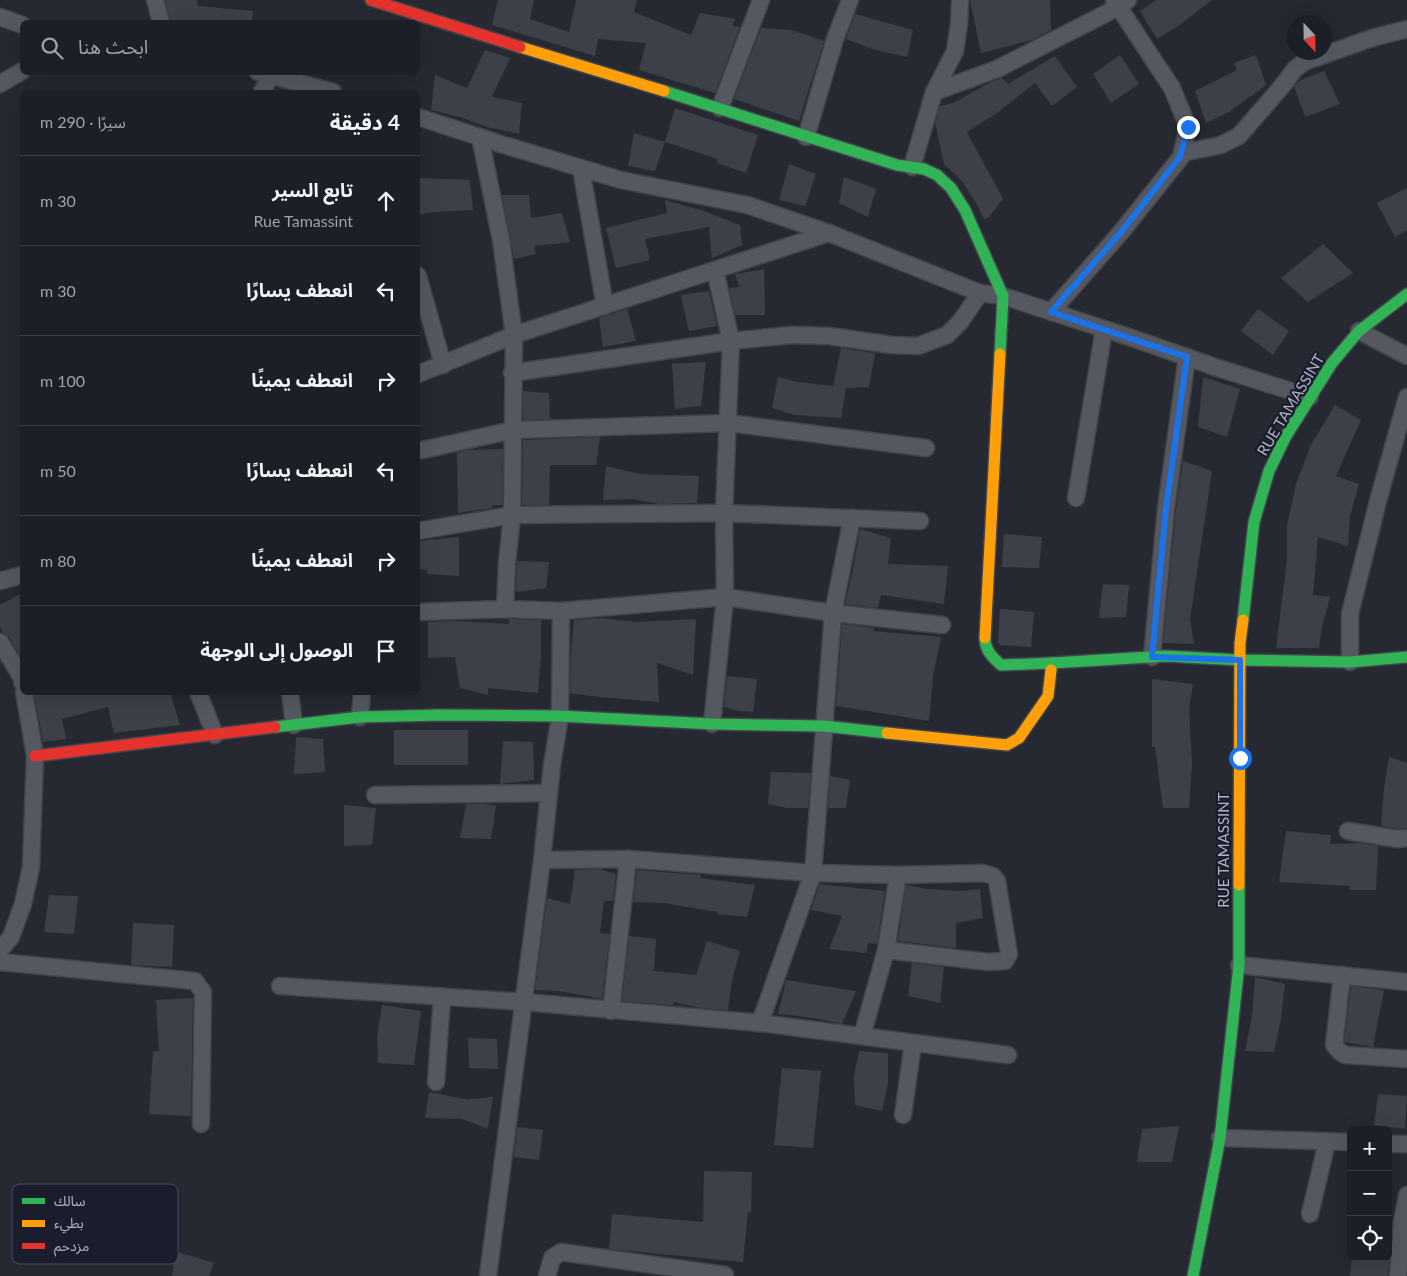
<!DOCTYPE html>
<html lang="ar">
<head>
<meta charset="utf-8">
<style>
  :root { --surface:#1c1f26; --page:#292c32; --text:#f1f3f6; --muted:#a0a2a7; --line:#3a3d43 }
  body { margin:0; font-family:Lato,"Noto Sans Arabic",sans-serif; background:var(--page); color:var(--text); direction:rtl }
  .controls { position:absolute; right:15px; bottom:15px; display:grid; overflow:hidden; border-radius:8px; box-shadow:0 5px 20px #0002 }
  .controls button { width:45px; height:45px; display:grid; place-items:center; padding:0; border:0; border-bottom:1px solid var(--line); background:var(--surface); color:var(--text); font:25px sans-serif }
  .compass { position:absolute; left:1287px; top:15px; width:45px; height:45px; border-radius:50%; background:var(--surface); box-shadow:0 5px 20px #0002; rotate:158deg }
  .stop { position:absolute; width:15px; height:15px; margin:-11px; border:4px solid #1a73e8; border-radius:50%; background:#fff }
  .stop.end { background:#1a73e8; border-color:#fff; box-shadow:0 1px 5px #0008 }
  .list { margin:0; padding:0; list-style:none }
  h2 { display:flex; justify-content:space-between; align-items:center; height:65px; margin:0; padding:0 20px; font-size:21px }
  h2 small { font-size:16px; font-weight:400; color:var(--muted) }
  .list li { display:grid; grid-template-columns:32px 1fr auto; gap:15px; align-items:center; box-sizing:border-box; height:90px; padding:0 20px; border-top:1px solid var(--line) }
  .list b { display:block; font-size:19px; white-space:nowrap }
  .list p { margin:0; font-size:16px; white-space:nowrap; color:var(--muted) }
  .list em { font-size:16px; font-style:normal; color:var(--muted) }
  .icon { flex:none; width:28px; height:28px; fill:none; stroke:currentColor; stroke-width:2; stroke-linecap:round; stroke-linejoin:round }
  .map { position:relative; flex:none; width:1407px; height:1276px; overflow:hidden; direction:ltr }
  .search { position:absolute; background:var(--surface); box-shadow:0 5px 20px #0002; left:20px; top:20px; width:400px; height:55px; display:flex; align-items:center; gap:12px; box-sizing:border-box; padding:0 18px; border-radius:8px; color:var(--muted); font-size:19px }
  .panel { position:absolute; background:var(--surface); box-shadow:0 5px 20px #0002; left:20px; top:90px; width:400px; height:605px; border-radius:8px; direction:rtl }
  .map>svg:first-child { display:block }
  .building { fill:#3d4048 }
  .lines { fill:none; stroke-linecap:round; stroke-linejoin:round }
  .street-casing { stroke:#42444b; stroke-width:19 }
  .fast-casing { stroke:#42444b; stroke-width:14 }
  .slow-casing { stroke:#42444b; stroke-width:14 }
  .jam-casing { stroke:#42444b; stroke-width:14 }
  .street { stroke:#565861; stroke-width:16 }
  .fast { stroke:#30b455; stroke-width:11 }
  .slow { stroke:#ff9f0a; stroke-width:11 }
  .jam { stroke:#e5322d; stroke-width:11 }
  .route { stroke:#1a73e8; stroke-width:6 }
  .labels { text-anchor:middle; stroke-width:4.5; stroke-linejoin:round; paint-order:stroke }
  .street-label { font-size:15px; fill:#afb3c4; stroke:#1a1e2c }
  .key { fill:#1a1e2c; stroke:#474b5a; stroke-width:1 }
  .key-label { font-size:14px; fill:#afb3c4 }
</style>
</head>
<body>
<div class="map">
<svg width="1407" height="1276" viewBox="0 0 1407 1276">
  <rect width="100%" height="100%" fill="#262932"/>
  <g class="building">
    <polygon points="165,0 197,0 198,6 253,11 252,22 171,22"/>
    <polygon points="498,0 534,0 530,19 569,32 576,0 637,0 634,12 691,35 700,13 735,19 732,26 740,27 715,93 639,70 646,43 598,39 595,56 492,25"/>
    <polygon points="970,0 1050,0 1051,30 1032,40 981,53"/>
    <polygon points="1156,0 1212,0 1178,26 1157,39 1140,11"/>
    <polygon points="855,14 913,30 907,57 872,49 846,39"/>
    <polygon points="761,28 791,30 824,41 799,121 734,99"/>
    <polygon points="485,50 510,58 492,97 522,103 519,134 487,127 460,117 431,110 435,75 467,88"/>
    <polygon points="1120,55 1139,84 1111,103 1093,74"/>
    <polygon points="1256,55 1266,85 1229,112 1206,123 1195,91 1237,70 1234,63"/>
    <polygon points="1055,56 1077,87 1052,106 1035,83 997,113 967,132 1003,199 988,218 984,219 976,203 962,181 944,164 935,123 940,106 953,103 991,82 1002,78 1008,84"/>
    <polygon points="1324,71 1340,104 1305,117 1294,86 1299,81"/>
    <polygon points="675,108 758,135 746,173 717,163 718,159 665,142"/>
    <polygon points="634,133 665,142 655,171 628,166"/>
    <polygon points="789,164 816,174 805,206 779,200"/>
    <polygon points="844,177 876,189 868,217 839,203"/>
    <polygon points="418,178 470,180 473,210 433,212 418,215"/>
    <polygon points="1407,188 1407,230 1395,237 1377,203"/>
    <polygon points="502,195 529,195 531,218 562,213 570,242 534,246 536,254 514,259"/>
    <polygon points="665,200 704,211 740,225 742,245 712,258 709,227 645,239 650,260 616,268 606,228 667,213"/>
    <polygon points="1323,244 1353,273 1308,302 1281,278"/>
    <polygon points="764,269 765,315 735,315 729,288 739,287 735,274"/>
    <polygon points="709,291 717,326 689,331 681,295"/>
    <polygon points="627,309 636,341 603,347 599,318"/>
    <polygon points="1258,309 1289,331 1273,355 1241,331"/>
    <polygon points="841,348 875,353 869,387 846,388 841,418 795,415 772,408 778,377 798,382 833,386"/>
    <polygon points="706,362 701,406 675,409 672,364"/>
    <polygon points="1203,377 1240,389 1227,437 1198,427"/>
    <polygon points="523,391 549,393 550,419 523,420"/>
    <polygon points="1335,405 1361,420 1336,476 1359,484 1350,516 1348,546 1318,537 1313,595 1330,597 1322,627 1319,648 1276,648 1287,560 1287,526 1296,484 1311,445"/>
    <polygon points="600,437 596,465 550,465 549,505 522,505 523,440"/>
    <polygon points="503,449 502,505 493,505 492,508 458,513 457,453 467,450"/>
    <polygon points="1183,461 1212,471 1190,619 1194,644 1163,643 1176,509"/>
    <polygon points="606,466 640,474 699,476 697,503 659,504 634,499 603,500"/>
    <polygon points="860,529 891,538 888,564 948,566 944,604 881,595 878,608 845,604 853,569"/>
    <polygon points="1004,534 1042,537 1039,568 1002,567"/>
    <polygon points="459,537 459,576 427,574 427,570 418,569 418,541"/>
    <polygon points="517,561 549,562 546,588 516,592"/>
    <polygon points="1103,584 1129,585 1126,617 1099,618"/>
    <polygon points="22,593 22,660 9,637 3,633 0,626 0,605"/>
    <polygon points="1000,609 1034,612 1031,647 1000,645 998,642"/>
    <polygon points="603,618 635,622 696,619 693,675 657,663 659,702 599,697 570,693 571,653 574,620"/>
    <polygon points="509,619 541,620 541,656 538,693 488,688 488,695 460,688 455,657 428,658 428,622 457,621 509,624"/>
    <polygon points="842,624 874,628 873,631 941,637 933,676 929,721 836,706"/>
    <polygon points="727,676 757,679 753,712 740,711 724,707"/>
    <polygon points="1152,679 1193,684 1189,709 1192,763 1189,808 1163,808 1155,747 1152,747"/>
    <polygon points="34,692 172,692 172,699 180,725 114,733 108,707 62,719 66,739 43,742"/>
    <rect x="394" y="730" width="74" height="35"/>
    <polygon points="300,737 323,739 325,772 294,774 296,738"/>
    <polygon points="503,741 533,742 534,780 500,784"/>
    <polygon points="1389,757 1407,763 1407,828 1398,829 1381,826 1384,788"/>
    <polygon points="771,772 811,773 808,808 787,808 768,804"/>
    <polygon points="830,776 850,780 846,808 828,808"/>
    <polygon points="466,804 485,804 496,806 491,839 460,838"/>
    <polygon points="344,805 376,808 372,845 344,846"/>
    <polygon points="1286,831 1331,835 1330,844 1360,843 1378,846 1376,890 1349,890 1350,886 1279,882"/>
    <polygon points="600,869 616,874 613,901 604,901 600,933 610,934 602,999 559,991 535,990 547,898 570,904 575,870"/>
    <polygon points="637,870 701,875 700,878 755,885 747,917 717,914 718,912 664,903 633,902"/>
    <polygon points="820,884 885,891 877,944 868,943 866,953 829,949 842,916 811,910"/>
    <polygon points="906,885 928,889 958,891 980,889 983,918 956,923 956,948 898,941"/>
    <polygon points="49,895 78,896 74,934 44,932"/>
    <polygon points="133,923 174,925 172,967 131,965"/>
    <polygon points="629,936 656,939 654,971 696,975 707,941 740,951 732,980 728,1010 701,1008 674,1002 673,1005 622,1001"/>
    <polygon points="912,963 944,967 940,1003 908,996"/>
    <polygon points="1255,977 1285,984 1281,1018 1274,1052 1245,1051 1252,1016"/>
    <polygon points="786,980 856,991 842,1024 815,1018 778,1014"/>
    <polygon points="1351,986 1384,990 1373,1047 1344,1042"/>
    <polygon points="193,998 191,1116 149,1114 153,1051 159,1051 156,1000"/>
    <polygon points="382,1005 421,1011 414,1065 378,1063 377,1036"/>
    <polygon points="468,1038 497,1039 498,1069 469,1068"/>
    <polygon points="859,1051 888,1053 888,1082 882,1111 855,1105 854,1076"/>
    <polygon points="782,1068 821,1071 813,1148 774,1145"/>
    <polygon points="429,1092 469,1100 469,1099 493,1097 488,1129 462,1119 425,1118"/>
    <polygon points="1378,1094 1407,1096 1405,1129 1374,1125"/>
    <polygon points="1179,1126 1172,1162 1137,1162 1142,1129"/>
    <polygon points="517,1127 543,1130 539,1160 514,1157"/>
    <polygon points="704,1171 752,1172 751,1212 748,1212 743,1262 609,1249 612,1214 703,1222"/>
    <polygon points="1388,1223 1392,1223 1388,1276 1350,1276 1352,1257 1388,1257"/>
    <polygon points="175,1251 214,1263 209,1276 172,1276"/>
  </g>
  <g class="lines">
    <defs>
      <g id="street">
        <polyline points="155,0 161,22"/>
        <polyline points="0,17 22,25"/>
        <polyline points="258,72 333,92"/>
        <polyline points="0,84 22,71"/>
        <polyline points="262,92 271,75"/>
        <polyline points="934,92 955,51 959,24 960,0"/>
        <polyline points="720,108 761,0"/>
        <polyline points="418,117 504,145 621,180 747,205 829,233 980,293 1003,296 1129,337 1218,368 1310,397"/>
        <polyline points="480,137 501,240 514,335 512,515 507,563 505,609"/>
        <polyline points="806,137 835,39 850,0"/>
        <polyline points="1182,153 1221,145 1239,136 1283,85 1294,70 1304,62 1372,38 1407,29"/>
        <polyline points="912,167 934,92 997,69 1107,13 1128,0"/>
        <polyline points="581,168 605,306"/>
        <polyline points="418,276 443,365"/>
        <polyline points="1051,312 1122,231 1181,157 1188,127 1172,88 1114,0"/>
        <polyline points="1359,331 1407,356"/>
        <polyline points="512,373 731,341 791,335 829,336 892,345 918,346 947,335 961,321 980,293"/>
        <polyline points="418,374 514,335 829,233"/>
        <polyline points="418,451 513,430 728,423 926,448"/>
        <polyline points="1076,498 1104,329"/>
        <polyline points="418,531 512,515 724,513 920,521"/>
        <polyline points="0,581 22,575"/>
        <polyline points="418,612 505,609 561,611 725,597 833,613 942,625"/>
        <polyline points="0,642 22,678 22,682"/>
        <polyline points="1152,657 1166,508 1187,357"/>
        <polyline points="1350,662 1350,614 1378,501 1407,397"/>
        <polyline points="198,692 215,735"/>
        <polyline points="290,692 294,725"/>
        <polyline points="360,717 362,692"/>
        <polyline points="712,724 725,597 724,513 731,341 715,270"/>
        <polyline points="375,795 549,793"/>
        <polyline points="1348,831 1398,839 1407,838"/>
        <polyline points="542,860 628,859 813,873 898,875 983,873 993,876 997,881 1009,954 1005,961 988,962 886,950 862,1036"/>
        <polyline points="0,950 11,937 23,904 31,867 35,756 24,692"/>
        <polyline points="886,950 898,875"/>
        <polyline points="0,962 195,981 203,992 201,1124"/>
        <polyline points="1239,965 1407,982"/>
        <polyline points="1342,975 1334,1045 1339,1051 1345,1055 1407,1059"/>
        <polyline points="280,986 525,1002 760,1023 1008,1055"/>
        <polyline points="611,1011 628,859"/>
        <polyline points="760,1023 813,873 833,613 852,518"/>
        <polyline points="436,1082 442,997"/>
        <polyline points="903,1115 913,1043"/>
        <polyline points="1220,1138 1351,1142"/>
        <polyline points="1388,1144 1407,1144"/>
        <polyline points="1310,1214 1327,1142"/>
        <polyline points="488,1276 542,860 552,765 560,716 561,611"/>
        <polyline points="547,1276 552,1258 561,1252 725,1275"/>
        <polyline points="1398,1276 1402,1222 1407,1195"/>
      </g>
      <g id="fast">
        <polyline points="664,91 897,165 924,169 937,175 951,188 965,210 1003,296 1000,354"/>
        <polyline points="1243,620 1254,522 1269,471 1286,436 1332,363 1359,331 1407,294"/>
        <path d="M985 638C985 650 992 657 1001 665L1052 663"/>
        <polyline points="1051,670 1052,663 1166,656 1240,660 1350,662 1407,657"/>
        <polyline points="275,727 360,717 439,715 560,716 712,724 824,726 887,733"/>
        <polyline points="1193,1276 1220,1138 1239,965 1239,885"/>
      </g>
      <g id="slow">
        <polyline points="520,47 664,91"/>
        <polyline points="985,638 1000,354"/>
        <polyline points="887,733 1007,745 1019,738 1048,696 1051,670"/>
        <polyline points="1239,885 1240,643 1243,620"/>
      </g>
      <g id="jam">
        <polyline points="371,0 520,47"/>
        <polyline points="35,756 275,727"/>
      </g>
    </defs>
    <use href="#street" class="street-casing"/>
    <use href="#fast" class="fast-casing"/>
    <use href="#slow" class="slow-casing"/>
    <use href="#jam" class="jam-casing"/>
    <use href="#street" class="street"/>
    <use href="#fast" class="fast"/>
    <use href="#slow" class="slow"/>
    <use href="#jam" class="jam"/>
  </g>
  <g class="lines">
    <polyline class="route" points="1188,127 1180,157 1122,231 1051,312 1187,357 1166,508 1152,657 1240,660 1240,758"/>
  </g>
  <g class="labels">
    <g class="street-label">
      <text transform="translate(1291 405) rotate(-59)" y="5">RUE TAMASSINT</text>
      <text transform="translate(1224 850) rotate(-90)" y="5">RUE TAMASSINT</text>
    </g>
  </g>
  <rect x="12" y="1184" width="166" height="80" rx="8" class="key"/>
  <rect x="22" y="1198" width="23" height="6" fill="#30b455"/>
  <rect x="22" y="1220" width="23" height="7" fill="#ff9f0a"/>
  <rect x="22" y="1243" width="23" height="6" fill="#e5322d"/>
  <g class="key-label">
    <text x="54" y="1206">سالك</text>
    <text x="54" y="1228">بطيء</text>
    <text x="54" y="1251">مزدحم</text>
  </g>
</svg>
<div class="controls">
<button>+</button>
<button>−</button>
<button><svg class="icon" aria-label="locate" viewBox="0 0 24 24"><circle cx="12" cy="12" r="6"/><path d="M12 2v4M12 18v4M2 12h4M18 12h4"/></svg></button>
</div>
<svg class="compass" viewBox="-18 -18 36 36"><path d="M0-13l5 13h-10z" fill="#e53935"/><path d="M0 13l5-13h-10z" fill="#a0a2a7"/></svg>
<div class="stop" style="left:1240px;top:758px"></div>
<div class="stop end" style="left:1188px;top:127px"></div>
<div class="search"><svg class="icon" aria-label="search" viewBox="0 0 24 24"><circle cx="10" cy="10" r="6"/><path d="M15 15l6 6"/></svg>ابحث هنا</div>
<section class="panel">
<h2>4 دقيقة<small>سيرًا · 290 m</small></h2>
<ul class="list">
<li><svg class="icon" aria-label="ahead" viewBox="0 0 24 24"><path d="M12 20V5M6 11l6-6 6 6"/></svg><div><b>تابع السير</b><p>Rue Tamassint</p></div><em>30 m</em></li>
<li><svg class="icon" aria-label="left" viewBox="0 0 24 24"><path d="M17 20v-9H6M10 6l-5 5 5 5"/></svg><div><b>انعطف يسارًا</b></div><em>30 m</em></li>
<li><svg class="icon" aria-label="right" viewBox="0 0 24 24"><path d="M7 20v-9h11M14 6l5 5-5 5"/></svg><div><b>انعطف يمينًا</b></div><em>100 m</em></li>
<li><svg class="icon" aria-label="left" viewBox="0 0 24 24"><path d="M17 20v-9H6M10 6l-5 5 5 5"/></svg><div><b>انعطف يسارًا</b></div><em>50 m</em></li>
<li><svg class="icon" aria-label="right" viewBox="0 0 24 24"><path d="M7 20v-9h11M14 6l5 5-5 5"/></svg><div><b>انعطف يمينًا</b></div><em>80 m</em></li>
<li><svg class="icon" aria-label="arrive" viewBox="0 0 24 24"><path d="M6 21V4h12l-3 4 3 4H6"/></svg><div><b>الوصول إلى الوجهة</b></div></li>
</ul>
</section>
</div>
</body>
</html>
